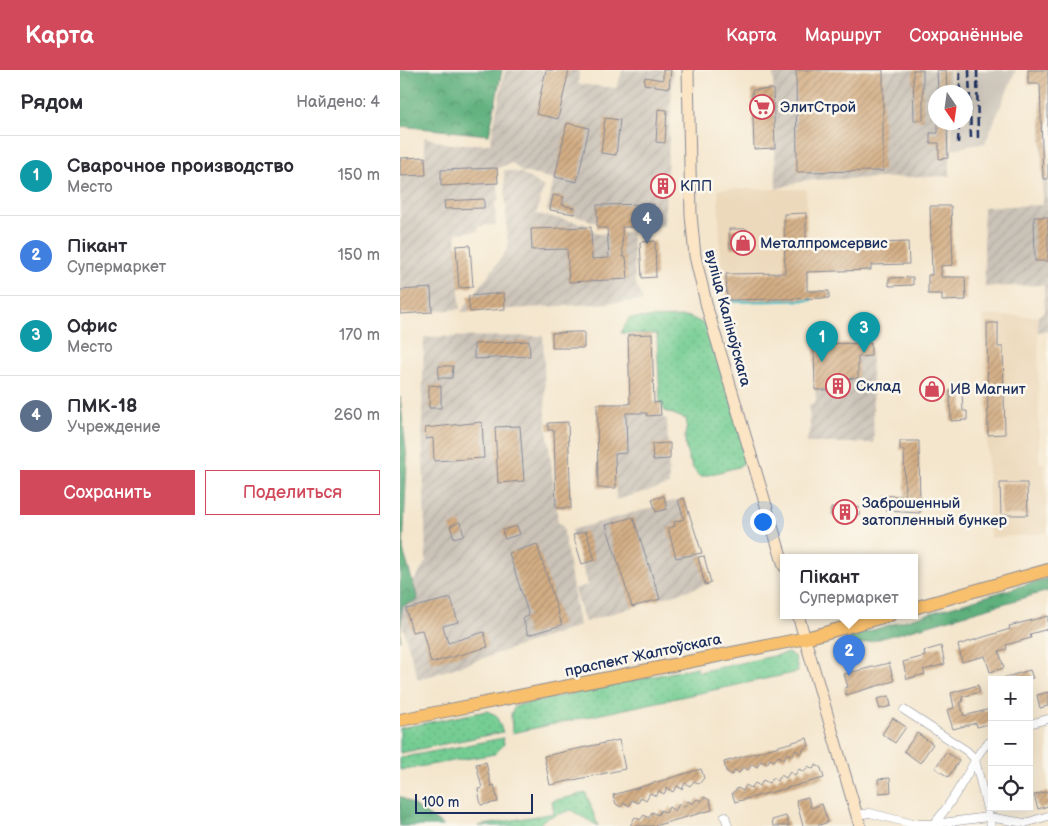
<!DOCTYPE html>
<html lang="ru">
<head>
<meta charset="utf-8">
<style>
  :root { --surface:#fff; --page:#f7f7f7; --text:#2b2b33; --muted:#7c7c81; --line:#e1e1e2; --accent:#d1495b }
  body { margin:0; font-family:"Balsamiq Sans",sans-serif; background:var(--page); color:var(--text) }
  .controls { position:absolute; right:15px; bottom:15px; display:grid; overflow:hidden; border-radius:0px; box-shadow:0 5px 20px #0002 }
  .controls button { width:45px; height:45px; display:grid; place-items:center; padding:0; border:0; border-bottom:1px solid var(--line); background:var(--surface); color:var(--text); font:25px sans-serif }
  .compass { position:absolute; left:528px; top:15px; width:45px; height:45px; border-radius:50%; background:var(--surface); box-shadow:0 5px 20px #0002; rotate:167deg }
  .scale { position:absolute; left:15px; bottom:12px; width:118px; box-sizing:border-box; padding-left:5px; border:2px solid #1b2f5e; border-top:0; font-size:14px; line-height:18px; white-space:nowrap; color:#1b2f5e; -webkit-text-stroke:4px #fbf7ec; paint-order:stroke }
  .you { position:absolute; left:362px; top:451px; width:18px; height:18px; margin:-12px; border:4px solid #fff; border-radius:50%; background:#1a73e8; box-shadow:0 0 0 8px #1a73e833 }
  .badge { display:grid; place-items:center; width:32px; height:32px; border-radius:50%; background:var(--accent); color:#fff; font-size:16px; font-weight:700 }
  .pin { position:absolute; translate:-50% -41px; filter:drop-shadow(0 1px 2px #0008) }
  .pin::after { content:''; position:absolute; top:26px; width:18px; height:15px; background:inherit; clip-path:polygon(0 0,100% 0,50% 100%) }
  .popup { position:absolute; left:380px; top:484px; width:138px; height:65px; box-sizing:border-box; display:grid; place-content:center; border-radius:0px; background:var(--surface); filter:drop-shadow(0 1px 4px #0005); font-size:16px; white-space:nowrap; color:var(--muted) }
  .popup b { font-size:19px; color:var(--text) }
  .popup::after { content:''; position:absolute; left:50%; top:100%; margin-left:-10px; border:10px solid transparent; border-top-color:var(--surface) }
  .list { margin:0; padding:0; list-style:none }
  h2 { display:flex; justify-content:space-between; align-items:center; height:65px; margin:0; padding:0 20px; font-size:21px }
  h2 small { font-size:16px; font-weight:400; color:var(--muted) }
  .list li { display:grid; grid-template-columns:32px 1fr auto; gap:15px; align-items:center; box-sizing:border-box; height:80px; padding:0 20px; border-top:1px solid var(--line) }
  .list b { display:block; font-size:19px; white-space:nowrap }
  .list p { margin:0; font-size:16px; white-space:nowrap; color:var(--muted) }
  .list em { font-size:16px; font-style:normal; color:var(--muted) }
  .actions { display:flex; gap:10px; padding:15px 20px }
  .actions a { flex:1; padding:11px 0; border:1px solid var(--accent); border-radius:0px; text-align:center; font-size:18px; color:var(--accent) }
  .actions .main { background:var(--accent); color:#fff }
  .icon { flex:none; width:28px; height:28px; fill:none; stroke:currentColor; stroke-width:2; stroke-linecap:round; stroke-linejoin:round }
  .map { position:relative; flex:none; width:648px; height:756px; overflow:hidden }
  header { display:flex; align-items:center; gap:30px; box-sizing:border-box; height:70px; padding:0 25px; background:var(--accent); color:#fff }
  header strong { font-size:24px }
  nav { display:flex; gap:28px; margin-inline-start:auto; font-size:18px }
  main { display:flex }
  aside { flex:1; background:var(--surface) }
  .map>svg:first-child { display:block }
  .built { fill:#ecd8ba }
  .industrial { fill:url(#industrial-furrows) }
  .railway { fill:#cbc3b8 }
  .grass { fill:url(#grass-dots); stroke:#487e78 }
  .forest { fill:url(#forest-crowns); stroke:#3d706e }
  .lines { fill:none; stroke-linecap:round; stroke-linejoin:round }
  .stream { stroke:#4ab9c3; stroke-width:2.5 }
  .building { fill:url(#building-hatch) }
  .street-casing { stroke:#888a96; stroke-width:9 }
  .secondary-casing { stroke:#888a96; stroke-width:13 }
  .primary-casing { stroke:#888a96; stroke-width:14 }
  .street { stroke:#fff; stroke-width:8 }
  .secondary { stroke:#fce5c4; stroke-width:11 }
  .primary { stroke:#f8bf6c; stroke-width:12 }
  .rail { stroke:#1b2f5e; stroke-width:2.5; stroke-dasharray:8 4; stroke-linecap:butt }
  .labels { text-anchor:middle; stroke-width:5; stroke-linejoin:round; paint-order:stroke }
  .poi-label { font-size:15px; fill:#1b2f5e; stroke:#fbf7ec; text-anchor:start }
  .street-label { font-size:15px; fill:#1b2f5e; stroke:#fbf7ec }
</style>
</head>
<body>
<header>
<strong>Карта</strong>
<nav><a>Карта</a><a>Маршрут</a><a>Сохранённые</a></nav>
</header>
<main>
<aside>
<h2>Рядом<small>Найдено: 4</small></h2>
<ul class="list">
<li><span class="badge" style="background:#0f9aa8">1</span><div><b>Сварочное производство</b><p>Место</p></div><em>150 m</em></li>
<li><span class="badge" style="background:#3f7fe0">2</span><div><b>Пікант</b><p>Супермаркет</p></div><em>150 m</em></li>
<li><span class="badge" style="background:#0f9aa8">3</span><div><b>Офис</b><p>Место</p></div><em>170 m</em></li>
<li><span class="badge" style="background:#5c6f8a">4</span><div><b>ПМК-18</b><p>Учреждение</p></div><em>260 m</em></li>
</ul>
<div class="actions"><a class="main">Сохранить</a><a>Поделиться</a></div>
</aside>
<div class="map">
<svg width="648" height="756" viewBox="0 0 648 756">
  <defs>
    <pattern id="industrial-furrows" width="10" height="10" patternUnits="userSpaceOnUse" patternTransform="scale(1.25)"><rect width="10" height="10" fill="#cbc3b8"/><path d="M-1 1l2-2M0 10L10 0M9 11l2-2" fill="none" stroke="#aea8a1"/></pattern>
    <pattern id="grass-dots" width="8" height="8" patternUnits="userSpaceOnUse" patternTransform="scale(1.25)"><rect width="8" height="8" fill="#74cd93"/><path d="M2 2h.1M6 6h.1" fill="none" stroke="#64b081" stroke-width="1.8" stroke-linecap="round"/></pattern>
    <pattern id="forest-crowns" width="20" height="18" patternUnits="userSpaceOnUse" patternTransform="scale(1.25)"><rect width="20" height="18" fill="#5fb07d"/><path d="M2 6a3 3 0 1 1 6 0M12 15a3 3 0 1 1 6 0" fill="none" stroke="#4e906a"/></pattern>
    <pattern id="building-hatch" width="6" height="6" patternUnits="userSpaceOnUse" patternTransform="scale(1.25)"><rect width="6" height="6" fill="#d4ae84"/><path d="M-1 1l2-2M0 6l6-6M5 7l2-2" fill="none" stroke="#ab8e6f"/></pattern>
  </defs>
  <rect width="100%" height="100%" fill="#fbf7ec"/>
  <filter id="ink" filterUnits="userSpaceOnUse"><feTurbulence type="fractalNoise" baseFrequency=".02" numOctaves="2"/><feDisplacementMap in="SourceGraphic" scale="10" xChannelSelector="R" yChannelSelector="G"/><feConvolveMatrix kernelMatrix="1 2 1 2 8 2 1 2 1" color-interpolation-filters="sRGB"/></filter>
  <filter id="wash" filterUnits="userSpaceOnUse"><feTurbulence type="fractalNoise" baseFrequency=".0096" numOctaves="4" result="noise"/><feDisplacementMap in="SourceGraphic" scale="20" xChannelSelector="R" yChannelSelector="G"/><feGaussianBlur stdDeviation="1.12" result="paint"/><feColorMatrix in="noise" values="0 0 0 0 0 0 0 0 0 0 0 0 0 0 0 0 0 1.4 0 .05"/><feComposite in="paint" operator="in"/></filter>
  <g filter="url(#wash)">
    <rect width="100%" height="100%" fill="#f4e6cd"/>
    <g class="built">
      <polygon points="318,119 406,119 410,229 322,231"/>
      <polygon points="583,246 638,246 639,393 644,393 648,463 590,468"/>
    </g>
    <g class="industrial">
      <polygon points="105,0 179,0 178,14 216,18 223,0 273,0 264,156 197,158 197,152 190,151 186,148 147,141 154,109 122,102 112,93 97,98 99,131 95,132 96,155 78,156 77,161 56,163 60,239 0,244 0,106 26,104 24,67 48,74 90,74"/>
      <polygon points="373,0 550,0 550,22 536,22 536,52 550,53 550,106 406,110 376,119"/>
      <polygon points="628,0 648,0 648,261 638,262 638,246 645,241 644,215 585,217 583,137 643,135 640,14 628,14"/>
      <polygon points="104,100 121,103 144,117 136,144 185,154 197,164 232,162 235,212 243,231 61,242 108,179"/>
      <polygon points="143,266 146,351 158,452 163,457 179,556 18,610 0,547 0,536 26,491 22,351 24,267"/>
      <polygon points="471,273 474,373 406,373 410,360 409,336 416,332 414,274"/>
      <polygon points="260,332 262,348 267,349 269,415 216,430 214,334"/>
      <polygon points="264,426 266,433 284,428 311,513 185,552 174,519 188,515 171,460 254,437 252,429"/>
    </g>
    <polygon class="railway" points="552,0 616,0 585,73 552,79 552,53 566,52 566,22 552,22"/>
    <g class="grass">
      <path d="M290 247 308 256 348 385 346 391 338 397 300 407C291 399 285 381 285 369 285 361 288 357 286 349L265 341 260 332 257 264 221 263 229 248Z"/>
      <polygon points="388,583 395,587 398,602 112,663 111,644 115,636 123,634 297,597 298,602"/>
      <polygon points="87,641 96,645 103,662 0,683 0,658"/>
      <polygon points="103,668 104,674 95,684 0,700 0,688"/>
      <polygon points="186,723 198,756 171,740 144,749 139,756 78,756 154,743 152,731"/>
    </g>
    <g class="forest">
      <polygon points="0,0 102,0 89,65 0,56"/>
      <polygon points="0,327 7,389 3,480 18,530 2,536 0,570"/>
      <polygon points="648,508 648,521 451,577 449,567"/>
      <polygon points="0,726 44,756 0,756"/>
    </g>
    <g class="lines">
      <polyline class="stream" points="323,232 411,230 411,225"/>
    </g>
    <g id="blocks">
      <g class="building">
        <polygon points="146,0 169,0 158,49 136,44"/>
        <polygon points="263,0 271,0 269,18 244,14 245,7 263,10"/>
        <polygon points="396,0 483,0 483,101 397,102"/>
        <polygon points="513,0 523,0 523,50 514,50"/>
        <polygon points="537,0 546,0 547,22 538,22"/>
        <polygon points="628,0 648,0 648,109 643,109 640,14 628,14"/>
        <polygon points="373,19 375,78 354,79 352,20"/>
        <polygon points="258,39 267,40 265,73 256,72"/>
        <polygon points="205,48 220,50 216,85 201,83"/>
        <polygon points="538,52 547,52 548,88 539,89 539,73 530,73 530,63 538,63"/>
        <polygon points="167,53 189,58 177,112 155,107"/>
        <polygon points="25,87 26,105 0,106 0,88"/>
        <polygon points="97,98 98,113 41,116 41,100"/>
        <polygon points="153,125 164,127 162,135 175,138 174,144 150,140"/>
        <polygon points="84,129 84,138 45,139 44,131"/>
        <polygon points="254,134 254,157 222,157 223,187 226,187 228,209 169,212 167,179 132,180 131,159 191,157 192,189 209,188 207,158 197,158 197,135"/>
        <polygon points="530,136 551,136 553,195 541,196 541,207 565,207 566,230 542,231 542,224 528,224 528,205 532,205"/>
        <polygon points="406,143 406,175 508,172 509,194 471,195 471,200 407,202 407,221 429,221 429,228 327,230 326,204 385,203 384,144"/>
        <polygon points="634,147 648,147 648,191 635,191"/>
        <polygon points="329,159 347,159 348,177 330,178"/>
        <polygon points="255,171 256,207 242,208 240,172"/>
        <polygon points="70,175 73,217 59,218 56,176"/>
        <polygon points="513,207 513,215 489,216 489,208"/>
        <polygon points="31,218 32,242 0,244 0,220"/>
        <polygon points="104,223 105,239 70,242 68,226"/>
        <polygon points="587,253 598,253 598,277 603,277 605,364 588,365"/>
        <polygon points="176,262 184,262 184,278 152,278 152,263"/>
        <polygon points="252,264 254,333 260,332 261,345 247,346 247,343 226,343 227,383 215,384 216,418 198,418 197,334 230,334 228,265"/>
        <polygon points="129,271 130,286 74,289 74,274"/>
        <polygon points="471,273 471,286 458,287 458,308 443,309 442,320 415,320 414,274"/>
        <polygon points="39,296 53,296 52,308 38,308"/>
        <polygon points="29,315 41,316 41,338 29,338"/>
        <polygon points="562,320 563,341 567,341 567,350 551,351 550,321"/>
        <polygon points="82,352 84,388 34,391 33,368 26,369 25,358"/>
        <polygon points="168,352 171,438 156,438 154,360 148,360 148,353"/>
        <polygon points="120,356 124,411 98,413 95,357"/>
        <polygon points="500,371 519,371 520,443 486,441 486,426 505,426 504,380 500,380"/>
        <polygon points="270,373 270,389 253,390 252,374"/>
        <polygon points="600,413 627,413 628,445 601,445"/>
        <polygon points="264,426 267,439 256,442 252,429"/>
        <polygon points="284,428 302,483 276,488 268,458 275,456 274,452 284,449 278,430"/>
        <polygon points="459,437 460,445 431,446 431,438"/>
        <polygon points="233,447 260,529 232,537 206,455"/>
        <polygon points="60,452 64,465 54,468 50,456"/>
        <polygon points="117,456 120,464 105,469 102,460"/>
        <polygon points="186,461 195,490 182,494 173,465"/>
        <polygon points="137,474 162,555 128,565 123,548 129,546 109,483"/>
        <polygon points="304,486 311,513 305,515 298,487"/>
        <polygon points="51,528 58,552 43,556 48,573 84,562 88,577 31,593 22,560 12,562 6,539"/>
        <polygon points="648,546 648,559 630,564 631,568 606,575 607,579 599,581 604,598 590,602 585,586 562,592 558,575 610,559 609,556"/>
        <polygon points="541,576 545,594 523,600 525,604 507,609 503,592 525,586 524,581"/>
        <polygon points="489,593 494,611 446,625 444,618 448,617 444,604"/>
        <polygon points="630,600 633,608 603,610 603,608"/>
        <polygon points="578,615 580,622 562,627 563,632 560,632 564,646 590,639 592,653 577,657 576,653 553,659 547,640 554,638 551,623"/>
        <polygon points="648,622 648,636 640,638 637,625"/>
        <polygon points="489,626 491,636 480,639 477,629"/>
        <polygon points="493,648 506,657 495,673 482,664"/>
        <polygon points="517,663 533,674 520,693 504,681"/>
        <polygon points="407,668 409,676 404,678 401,684 396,680 392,686 387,683 384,689 378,686 374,691 370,689 367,694 361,691 357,697 352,694 348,700 343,697 339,703 335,700 332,705 326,701 324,692"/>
        <polygon points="219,670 225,699 150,715 144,686"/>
        <polygon points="546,682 559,691 548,707 535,698"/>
        <polygon points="86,692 91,716 94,715 98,732 81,735 78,719 82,718 76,694"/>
        <polygon points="416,695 421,698 424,708 335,732 332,723 338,718 343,721 346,715 351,718 355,713 360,716 363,710 369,713 373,708 377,711 381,705 386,708 390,702 395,705 399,699 404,702 408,696 413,699"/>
        <polygon points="301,699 304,708 299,714 294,711 290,716 285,713 282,719 277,716 273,722 267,718 264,724 259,721 256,726 250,723 246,730 241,727 238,733 232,730 229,736 224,733 221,737 216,734 213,725"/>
        <polygon points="490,708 491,722 479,723 478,709"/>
        <polygon points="648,721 648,736 638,739 634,725"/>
        <polygon points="304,727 310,730 312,740 254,756 230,756 235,747 240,750 244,745 249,748 252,742 258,745 261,740 266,743 269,737 275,741 279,734 284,737 288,731 293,734 297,729 301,731"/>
        <polygon points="408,727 411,738 422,734 428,752 417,756 403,756 396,730"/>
        <polygon points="386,746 389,756 373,756 372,750"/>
      </g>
    </g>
  </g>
  <g filter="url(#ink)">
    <use href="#blocks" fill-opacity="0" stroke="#888a96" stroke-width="1"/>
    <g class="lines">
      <defs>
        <g id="street">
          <polyline points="504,640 567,681 575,689 591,756"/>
          <polyline points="629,654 648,649"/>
          <polyline points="456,745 470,743 513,754 534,754 588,747 625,753 648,746"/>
          <polyline points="325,746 328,756"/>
          <path d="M534 754C546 740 556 724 565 708 574 695 578 679 592 670"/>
        </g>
        <g id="secondary">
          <polyline points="288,0 291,145 295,186 308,241 384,496"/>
          <polyline points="398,545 460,756"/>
        </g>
        <g id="primary">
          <polyline points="514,538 648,500"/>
          <polyline points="0,650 406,568 490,545"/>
        </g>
      </defs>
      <use href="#street" class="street-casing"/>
      <use href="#secondary" class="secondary-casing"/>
      <use href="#primary" class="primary-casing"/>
      <use href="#street" class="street"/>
      <use href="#secondary" class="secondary"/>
      <use href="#primary" class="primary"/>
      <g class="rail">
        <polyline points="569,0 571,69"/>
        <polyline points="577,0 578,69"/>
        <polyline points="560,22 560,0"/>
        <polyline points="558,73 559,52"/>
      </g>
    </g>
  </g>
  <defs>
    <symbol id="supermarket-ring" viewBox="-11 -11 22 22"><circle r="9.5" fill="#fbf7ec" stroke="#d1495b" stroke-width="1.5"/><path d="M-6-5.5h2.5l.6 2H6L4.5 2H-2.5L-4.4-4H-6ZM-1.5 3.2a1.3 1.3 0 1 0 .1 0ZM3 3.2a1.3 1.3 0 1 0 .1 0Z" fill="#d1495b"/></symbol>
    <symbol id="building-ring" viewBox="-11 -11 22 22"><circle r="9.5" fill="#fbf7ec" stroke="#d1495b" stroke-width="1.5"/><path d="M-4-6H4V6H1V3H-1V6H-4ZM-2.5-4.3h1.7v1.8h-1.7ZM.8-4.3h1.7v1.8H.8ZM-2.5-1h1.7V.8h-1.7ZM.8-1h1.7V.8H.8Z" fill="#d1495b"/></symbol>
    <symbol id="shop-ring" viewBox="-11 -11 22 22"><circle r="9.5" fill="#fbf7ec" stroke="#d1495b" stroke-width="1.5"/><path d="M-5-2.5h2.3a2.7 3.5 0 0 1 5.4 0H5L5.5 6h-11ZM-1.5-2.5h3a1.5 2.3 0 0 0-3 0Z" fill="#d1495b"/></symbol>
  </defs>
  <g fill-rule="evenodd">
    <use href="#supermarket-ring" x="348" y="23" width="28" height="28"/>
    <use href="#building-ring" x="249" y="102" width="28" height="28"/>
    <use href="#shop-ring" x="329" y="159" width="28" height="28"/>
    <use href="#building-ring" x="424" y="302" width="28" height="28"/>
    <use href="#shop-ring" x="518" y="305" width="28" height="28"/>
    <use href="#building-ring" x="431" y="428" width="28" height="28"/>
  </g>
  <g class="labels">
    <g class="poi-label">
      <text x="380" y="42">ЭлитСтрой</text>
      <text x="280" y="121">КПП</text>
      <text x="360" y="178">Металпромсервис</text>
      <text x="456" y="321">Склад</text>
      <text x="550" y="324">ИВ Магнит</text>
      <text x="462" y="438">Заброшенный<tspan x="462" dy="17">затопленный бункер</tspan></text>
    </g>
    <g class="street-label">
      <text transform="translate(328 248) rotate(75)" y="5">вуліца Каліноўскага</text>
      <text transform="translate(243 585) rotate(-12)" y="5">праспект Жалтоўскага</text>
    </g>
  </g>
</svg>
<div class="controls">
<button>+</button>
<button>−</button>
<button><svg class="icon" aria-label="locate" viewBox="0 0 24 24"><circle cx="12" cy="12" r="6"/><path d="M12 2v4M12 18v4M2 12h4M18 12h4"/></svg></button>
</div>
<svg class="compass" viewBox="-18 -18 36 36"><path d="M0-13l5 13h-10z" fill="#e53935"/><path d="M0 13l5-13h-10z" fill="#7c7c81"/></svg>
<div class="scale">100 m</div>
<div class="you"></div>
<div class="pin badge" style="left:422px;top:292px;background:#0f9aa8">1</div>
<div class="pin badge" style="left:449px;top:606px;background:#3f7fe0">2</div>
<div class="popup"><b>Пікант</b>Супермаркет</div>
<div class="pin badge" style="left:464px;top:283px;background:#0f9aa8">3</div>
<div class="pin badge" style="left:247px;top:174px;background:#5c6f8a">4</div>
</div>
</main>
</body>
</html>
